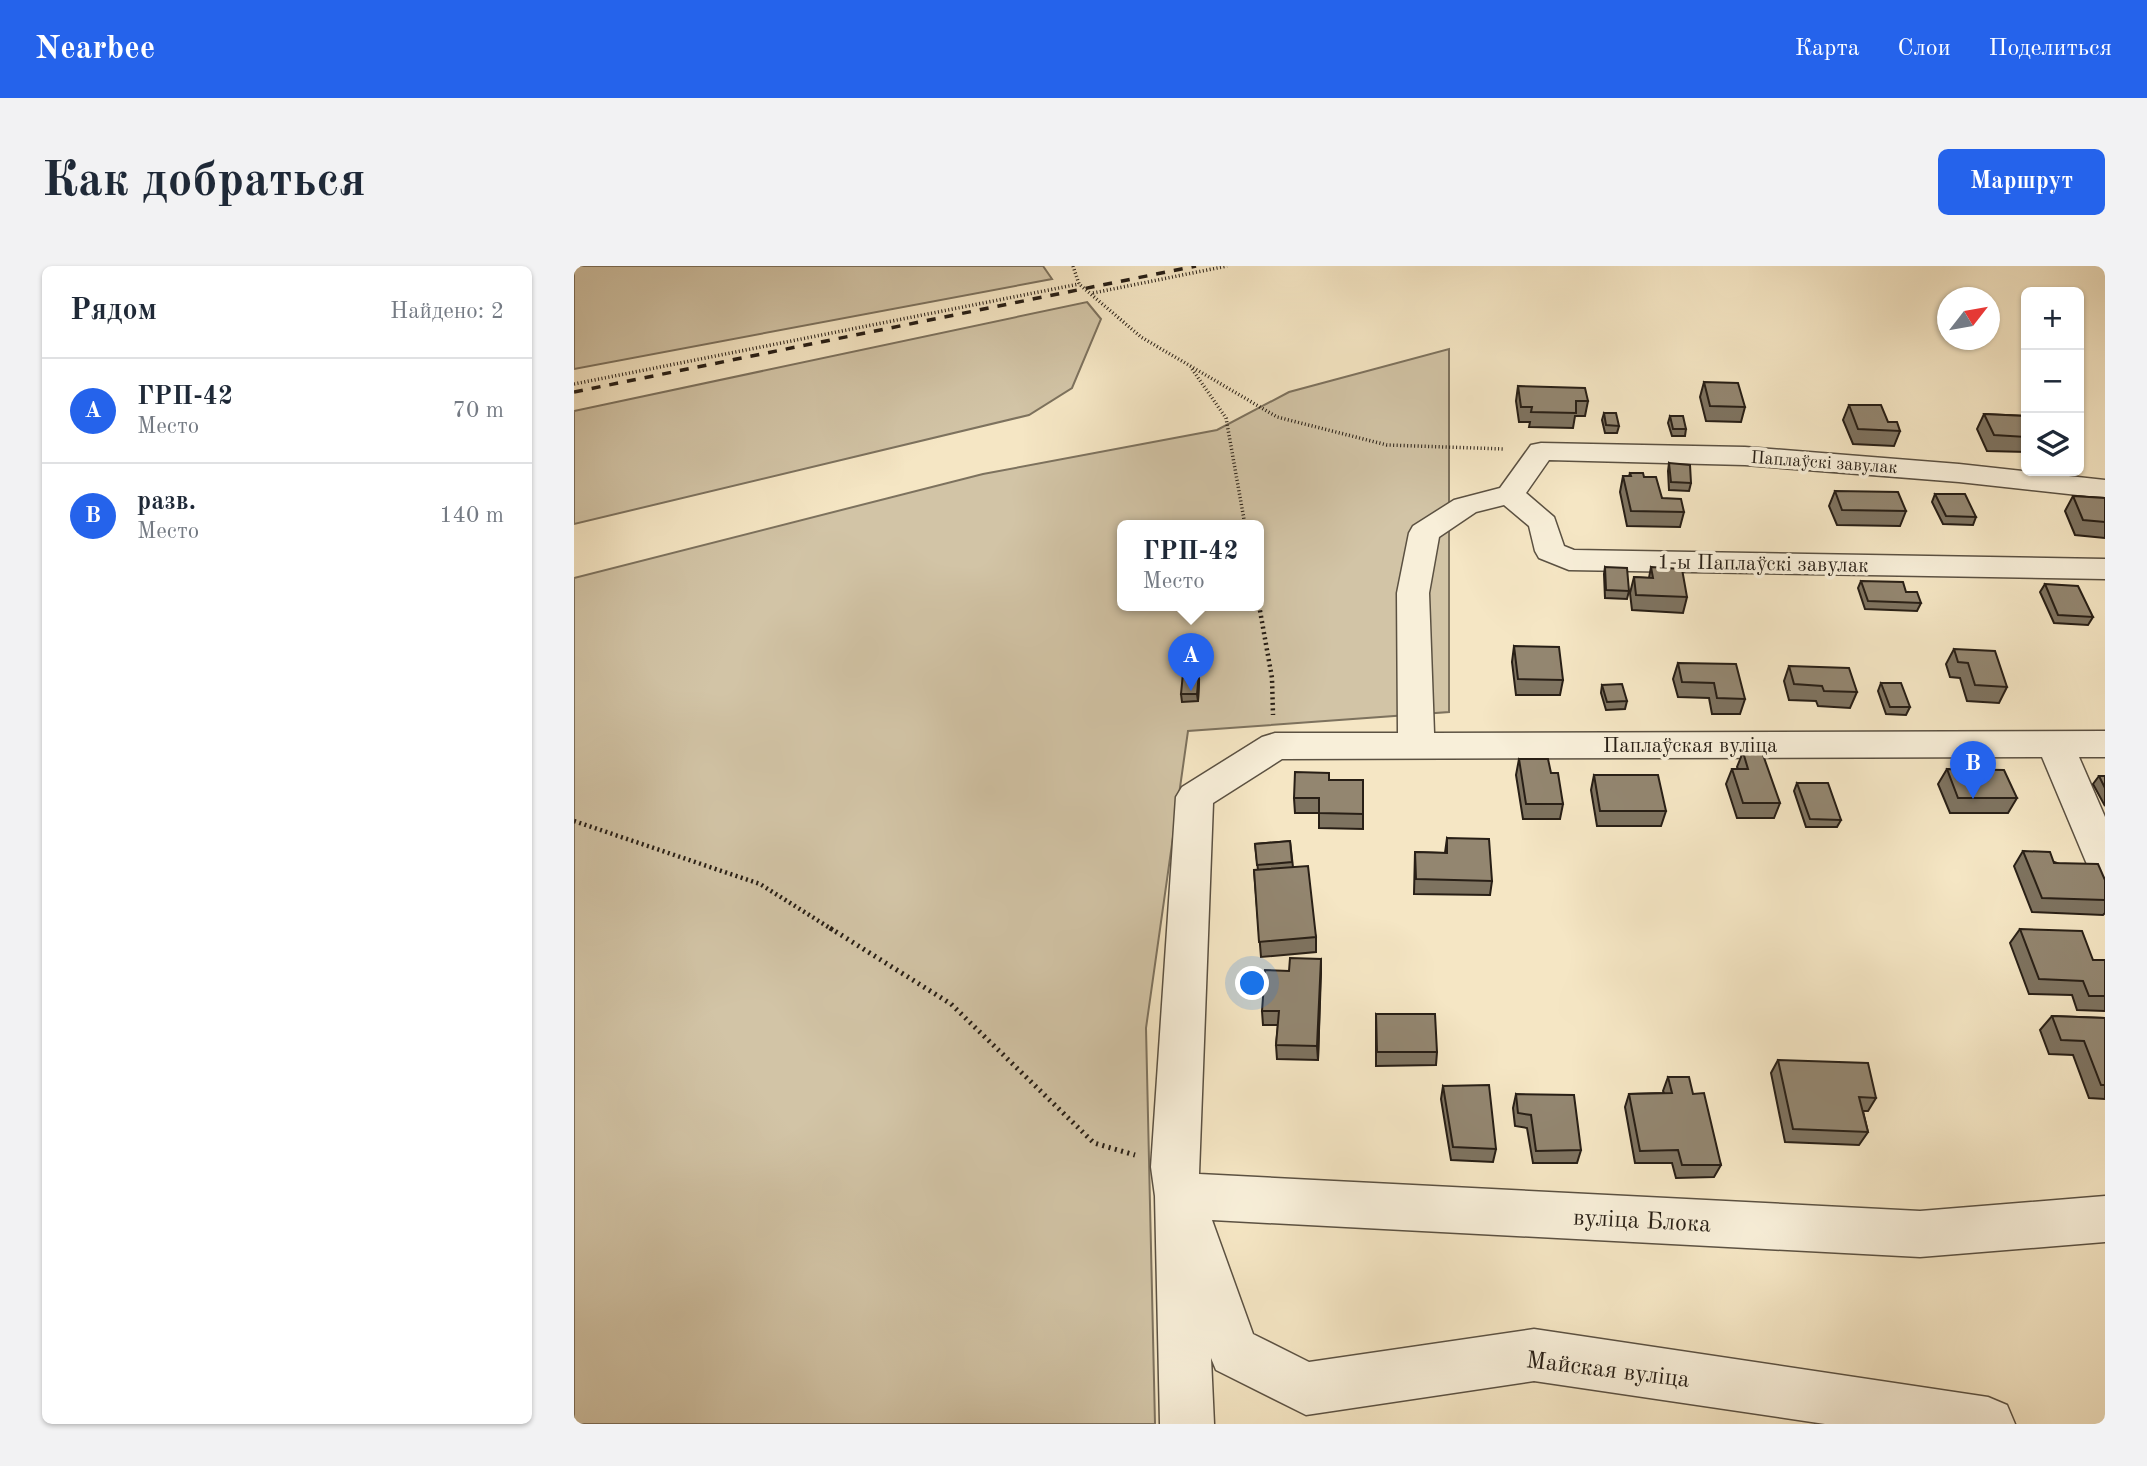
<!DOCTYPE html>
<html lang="ru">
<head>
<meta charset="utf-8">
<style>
  :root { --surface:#fff; --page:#f2f2f3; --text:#1f2937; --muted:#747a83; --line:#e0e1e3; --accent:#2563eb }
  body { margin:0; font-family:"Old Standard TT",serif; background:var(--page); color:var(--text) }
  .controls { position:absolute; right:21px; top:21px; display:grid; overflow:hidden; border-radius:10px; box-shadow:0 2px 5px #0004 }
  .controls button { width:63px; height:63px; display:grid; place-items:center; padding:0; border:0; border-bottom:2px solid var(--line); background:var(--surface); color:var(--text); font:35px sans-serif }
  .compass { position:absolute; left:1363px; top:21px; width:63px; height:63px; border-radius:50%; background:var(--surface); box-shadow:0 2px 5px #0004; rotate:59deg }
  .you { position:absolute; left:679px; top:718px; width:24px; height:24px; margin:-18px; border:5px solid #fff; border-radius:50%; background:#1a73e8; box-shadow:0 0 0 10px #1a73e833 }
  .badge { display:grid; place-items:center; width:46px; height:46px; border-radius:50%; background:var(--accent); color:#fff; font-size:23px; font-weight:700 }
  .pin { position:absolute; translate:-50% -58px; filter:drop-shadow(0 2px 4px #0008) }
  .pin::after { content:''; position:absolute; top:37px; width:24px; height:21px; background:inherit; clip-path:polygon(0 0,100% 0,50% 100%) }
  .popup { position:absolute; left:543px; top:254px; width:147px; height:91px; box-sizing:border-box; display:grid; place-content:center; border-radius:10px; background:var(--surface); filter:drop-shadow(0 2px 5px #0005); font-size:23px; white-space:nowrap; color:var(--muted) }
  .popup b { font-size:26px; color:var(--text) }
  .popup::after { content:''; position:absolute; left:50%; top:100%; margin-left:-14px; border:14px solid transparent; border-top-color:var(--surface) }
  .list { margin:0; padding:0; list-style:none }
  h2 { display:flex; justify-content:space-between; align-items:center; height:91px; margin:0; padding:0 28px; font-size:30px }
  h2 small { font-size:23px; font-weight:400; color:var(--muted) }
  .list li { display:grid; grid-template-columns:46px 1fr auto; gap:21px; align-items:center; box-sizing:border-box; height:105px; padding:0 28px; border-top:2px solid var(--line) }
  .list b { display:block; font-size:26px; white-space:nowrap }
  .list p { margin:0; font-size:23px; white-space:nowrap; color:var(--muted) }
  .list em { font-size:23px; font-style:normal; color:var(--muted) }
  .icon { flex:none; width:38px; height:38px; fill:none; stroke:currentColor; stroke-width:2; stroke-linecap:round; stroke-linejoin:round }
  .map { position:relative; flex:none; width:1531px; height:1158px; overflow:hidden; border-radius:10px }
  header { display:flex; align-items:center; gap:42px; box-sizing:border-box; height:98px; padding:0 35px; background:var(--accent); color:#fff }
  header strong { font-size:33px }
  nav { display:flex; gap:38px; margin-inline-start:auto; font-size:24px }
  .intro { display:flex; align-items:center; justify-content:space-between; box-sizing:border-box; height:168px; padding:0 42px }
  h1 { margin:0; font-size:49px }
  .button { padding:18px 32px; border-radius:10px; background:var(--accent); color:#fff; font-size:24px; font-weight:700 }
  main { display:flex; gap:42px; padding:0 42px }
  aside { flex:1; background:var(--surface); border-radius:10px; box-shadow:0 2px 5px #0004 }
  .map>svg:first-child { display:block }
  .green { fill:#d2c4a6; stroke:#7d725e; stroke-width:2; fill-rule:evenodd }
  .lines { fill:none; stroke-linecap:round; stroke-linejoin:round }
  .minor-casing { stroke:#5b5142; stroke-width:3 }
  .path-far2 { stroke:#281f16; stroke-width:3.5; stroke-dasharray:1 2.5; stroke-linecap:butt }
  .path-far1 { stroke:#281f16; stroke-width:4.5; stroke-dasharray:2 3.5; stroke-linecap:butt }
  .path { stroke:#281f16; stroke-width:5; stroke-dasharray:2 4.5; stroke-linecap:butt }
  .minor { fill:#f8efd9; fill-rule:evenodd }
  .rail { stroke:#281f16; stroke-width:3.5; stroke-dasharray:9 9; stroke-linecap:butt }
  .wall { fill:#7e7360; stroke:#281f16; stroke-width:2 }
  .shaded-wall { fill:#675e4e; stroke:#281f16; stroke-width:2 }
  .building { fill:#938670; stroke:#281f16; stroke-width:2 }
  .labels { text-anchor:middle; stroke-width:7; stroke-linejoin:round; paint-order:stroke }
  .far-street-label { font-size:18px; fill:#281f16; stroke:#f8efd9 }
  .street-label { font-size:21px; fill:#281f16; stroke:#f8efd9 }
  .near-street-label { font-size:24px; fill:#281f16; stroke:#f8efd9 }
</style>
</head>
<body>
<header>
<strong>Nearbee</strong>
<nav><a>Карта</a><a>Слои</a><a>Поделиться</a></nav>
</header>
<div class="intro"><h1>Как добраться</h1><a class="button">Маршрут</a></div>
<main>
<aside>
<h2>Рядом<small>Найдено: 2</small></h2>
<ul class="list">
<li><span class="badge">A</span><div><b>ГРП-42</b><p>Место</p></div><em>70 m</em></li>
<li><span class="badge">B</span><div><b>разв.</b><p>Место</p></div><em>140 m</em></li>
</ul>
</aside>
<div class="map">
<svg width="1531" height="1158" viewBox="0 0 1531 1158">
  <rect width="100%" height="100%" fill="#f5e6c4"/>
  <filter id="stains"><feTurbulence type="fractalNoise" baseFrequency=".00286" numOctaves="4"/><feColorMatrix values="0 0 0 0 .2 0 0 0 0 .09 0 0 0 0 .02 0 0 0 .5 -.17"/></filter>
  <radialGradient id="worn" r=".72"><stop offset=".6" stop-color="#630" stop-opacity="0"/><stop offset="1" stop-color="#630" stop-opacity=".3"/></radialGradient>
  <g class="green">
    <polygon points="0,0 469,0 478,13 0,103"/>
    <polygon points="513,36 527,53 498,122 455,149 0,258 0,145"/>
    <path d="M875 83V446L614 465 572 762 581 1158H0V312L409 208 643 164 715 126ZM549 259H685V339H549Z"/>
  </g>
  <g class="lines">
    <defs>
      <polygon id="minor" points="967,177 1171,181 1385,198 1531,214 1531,232 1385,216 1171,199 975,194 952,227 980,251 990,280 1000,284 1531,293 1531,313 995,304 965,292 961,285 955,260 930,239 902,246 865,271 855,327 860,467 1531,465 1531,491 1505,491 1531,551 1531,611 1517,607 1512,596 1468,491 708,493 639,537 625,908 1346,945 1531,930 1531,976 1346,991 638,954 679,1068 735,1096 960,1063 1414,1131 1433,1139 1441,1158 1251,1158 960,1115 732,1149 642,1104 637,1092 640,1158 586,1158 581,930 577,901 602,531 608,521 688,471 701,467 824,467 823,327 835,267 839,260 880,234 926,222 957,179"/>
    </defs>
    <use href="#minor" class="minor-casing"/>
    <g class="path-far2">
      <polyline points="499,0 505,18 567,71 703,151 813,179 930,183"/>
      <polyline points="519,27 653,0"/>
      <polyline points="618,103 652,152 671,259"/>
      <polyline points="0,118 505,18"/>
    </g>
    <g class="path-far1">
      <polyline points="685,339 698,412 699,449"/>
      <polyline points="0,555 186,618 259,664"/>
    </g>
    <polyline class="path" points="256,662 377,738 520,877 561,889"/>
    <use href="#minor" class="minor"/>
    <polyline class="rail" points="0,126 622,0"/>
  </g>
  <g class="wall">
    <polygon points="1130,116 1171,141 1167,156 1132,155 1126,131"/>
    <polygon points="944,120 1014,135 1011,150 1001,150 999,162 955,161 956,156 945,156 942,135"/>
    <polygon points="1275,139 1314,156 1326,165 1320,180 1279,178 1269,154"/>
    <polygon points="1030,147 1045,160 1043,167 1031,167 1028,154"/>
    <polygon points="1410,148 1452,150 1452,186 1413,185 1403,163"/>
    <polygon points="1096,150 1112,163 1111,170 1098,170 1094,157"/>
    <polygon points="1095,197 1117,217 1115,225 1095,224 1094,205"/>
    <polygon points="1056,207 1070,211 1088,232 1110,246 1106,261 1053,260 1046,226 1049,210 1055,210"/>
    <polygon points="1261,225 1332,245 1326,260 1263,259 1255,240"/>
    <polygon points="1361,228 1402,251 1399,259 1369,258 1358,236"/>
    <polygon points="1499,230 1531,232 1531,272 1501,269 1491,245"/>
    <polygon points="1031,301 1055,325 1053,333 1031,332 1030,308"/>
    <polygon points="1077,301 1113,331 1109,347 1058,344 1056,327 1060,311 1075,312"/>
    <polygon points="1287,315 1332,326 1347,337 1343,345 1291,343 1284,322"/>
    <polygon points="1471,318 1519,351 1514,359 1480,357 1466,326"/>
    <polygon points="940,380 989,414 986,429 942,429 938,396"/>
    <polygon points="1380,383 1433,421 1425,437 1393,435 1386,412 1376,411 1372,398"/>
    <polygon points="1104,397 1171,433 1166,448 1138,448 1135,432 1104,431 1099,413"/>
    <polygon points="1215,400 1283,426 1276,442 1244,440 1242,435 1215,434 1210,415"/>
    <polygon points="625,415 624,435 608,436 607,428"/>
    <polygon points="1307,417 1336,441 1332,449 1312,448 1304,425"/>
    <polygon points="1028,419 1053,435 1051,443 1032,444 1027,427"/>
    <polygon points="1169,486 1206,537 1200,552 1163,552 1152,518 1158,503 1164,503 1163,501"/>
    <polygon points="945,493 977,507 989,538 986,553 949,553 942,509"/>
    <polygon points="1373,503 1443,532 1434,547 1376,547 1364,518"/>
    <polygon points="1020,509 1092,545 1087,560 1023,560 1017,524"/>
    <polygon points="1525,510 1531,510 1531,540 1519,518"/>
    <polygon points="755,514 789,514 789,563 745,562 745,547 721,547 720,532"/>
    <polygon points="1223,517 1267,554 1263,561 1232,561 1220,525"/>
    <polygon points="873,572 918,615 916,629 840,628 841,586 871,587"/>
    <polygon points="716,575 719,601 742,671 742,686 687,691 680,604 684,604 681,578"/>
    <polygon points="1449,585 1531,614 1531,647 1529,649 1458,646 1440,600"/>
    <polygon points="1446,663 1519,694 1531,694 1531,745 1503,744 1498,729 1455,728 1436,677"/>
    <polygon points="747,693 744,794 703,793 702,779 704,759 689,759 688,745 715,705"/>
    <polygon points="802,748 863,786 862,799 802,800"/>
    <polygon points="1478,750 1531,752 1531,833 1515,832 1499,789 1475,788 1466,764"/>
    <polygon points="1204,794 1302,832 1294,845 1289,845 1294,866 1285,879 1211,876 1197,807"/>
    <polygon points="1094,811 1119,828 1147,899 1140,911 1102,912 1098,897 1061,897 1051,841 1055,828 1090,827 1089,825"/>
    <polygon points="869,820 922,883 919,896 877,894 867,833"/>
    <polygon points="942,828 1007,884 1003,897 959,897 953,862 941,860 939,842"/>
  </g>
  <g class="shaded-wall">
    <polygon points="625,407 625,415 624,435 623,428"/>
    <polygon points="747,693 747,707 744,794 743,780"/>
  </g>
  <g class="building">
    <polygon points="1130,116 1164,117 1171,141 1136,140"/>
    <polygon points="944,120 1011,122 1014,135 1002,135 1002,147 957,146 958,141 947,141"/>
    <polygon points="1275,139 1307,139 1314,156 1323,156 1326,165 1284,163"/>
    <polygon points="1030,147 1042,147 1045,160 1032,159"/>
    <polygon points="1410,148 1452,150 1452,171 1420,169"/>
    <polygon points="1096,150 1109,150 1112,163 1099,163"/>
    <polygon points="1095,197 1116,199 1117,217 1097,216"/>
    <polygon points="1056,207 1069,207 1070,211 1082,211 1088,232 1107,233 1110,246 1057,245 1049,210 1057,210"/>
    <polygon points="1261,225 1324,226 1332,245 1268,244"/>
    <polygon points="1361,228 1391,228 1402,251 1372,250"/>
    <polygon points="1499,230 1531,232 1531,256 1509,254"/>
    <polygon points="1031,301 1053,302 1055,325 1032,324"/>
    <polygon points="1077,301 1108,303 1113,331 1062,329 1060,311 1079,312"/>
    <polygon points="1287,315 1329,316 1332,326 1343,326 1347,337 1294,335"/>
    <polygon points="1471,318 1504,320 1519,351 1484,349"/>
    <polygon points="940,380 985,381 989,414 944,413"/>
    <polygon points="1380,383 1421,385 1433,421 1401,419 1394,397 1384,396"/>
    <polygon points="1104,397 1162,398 1171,433 1143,432 1140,417 1108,416"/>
    <polygon points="1215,400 1275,402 1283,426 1250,425 1248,420 1220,418"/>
    <polygon points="609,407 625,407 623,428 607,428"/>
    <polygon points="1307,417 1327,417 1336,441 1316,441"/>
    <polygon points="1048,418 1053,435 1033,436 1028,419"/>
    <polygon points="1169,486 1188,486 1206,537 1169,537 1158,503 1174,503"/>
    <polygon points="945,493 974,493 977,507 984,507 989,538 952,538"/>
    <polygon points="1373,503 1430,504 1443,532 1384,532"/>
    <polygon points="721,506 755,507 755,514 789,514 789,548 745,547 745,532 720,532"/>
    <polygon points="1020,509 1084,509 1092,545 1026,545"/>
    <polygon points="1525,510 1531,510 1531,522"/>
    <polygon points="1223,517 1254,517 1267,554 1236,553"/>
    <polygon points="873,572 915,573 918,615 842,613 841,586 873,587"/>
    <polygon points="716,575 718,596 683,599 681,578"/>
    <polygon points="1449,585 1476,586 1480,597 1524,598 1531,614 1531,634 1468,632"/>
    <polygon points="734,600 742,671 685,676 680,604"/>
    <polygon points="1446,663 1508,665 1519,694 1531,694 1531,730 1515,730 1509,715 1465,713"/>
    <polygon points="716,692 747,693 743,780 702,779 705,745 688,745 691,704 715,705"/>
    <polygon points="802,748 861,748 863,786 803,786"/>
    <polygon points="1478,750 1531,752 1531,819 1527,819 1510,775 1487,774"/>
    <polygon points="1204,794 1294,797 1302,832 1285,831 1294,866 1219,863"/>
    <polygon points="1094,811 1115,811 1119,828 1130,827 1147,899 1108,899 1104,884 1066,885 1055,828 1098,827"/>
    <polygon points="915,819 922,883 879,881 869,820"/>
    <polygon points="942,828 1000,829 1007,884 962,885 957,849 944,847"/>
  </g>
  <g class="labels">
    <g class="far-street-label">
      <text transform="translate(1250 196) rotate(4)" y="6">Паплаўскі завулак</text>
    </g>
    <g class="street-label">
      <text transform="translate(1189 297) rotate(1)" y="7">1-ы Паплаўскі завулак</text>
      <text x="1116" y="486">Паплаўская вуліца</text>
    </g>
    <g class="near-street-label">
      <text transform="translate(1068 954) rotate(3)" y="8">вуліца Блока</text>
      <text transform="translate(1034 1103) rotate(7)" y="8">Майская вуліца</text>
    </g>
  </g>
  <rect width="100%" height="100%" filter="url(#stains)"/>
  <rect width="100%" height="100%" fill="url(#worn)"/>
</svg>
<div class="controls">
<button>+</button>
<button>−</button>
<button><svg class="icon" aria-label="layers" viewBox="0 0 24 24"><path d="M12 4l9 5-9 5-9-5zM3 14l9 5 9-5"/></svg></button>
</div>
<svg class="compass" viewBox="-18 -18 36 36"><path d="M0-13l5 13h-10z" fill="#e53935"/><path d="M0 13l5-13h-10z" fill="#747a83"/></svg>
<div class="you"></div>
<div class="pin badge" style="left:617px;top:425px">A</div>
<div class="popup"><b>ГРП-42</b>Место</div>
<div class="pin badge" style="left:1399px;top:533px">B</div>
</div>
</main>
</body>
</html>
